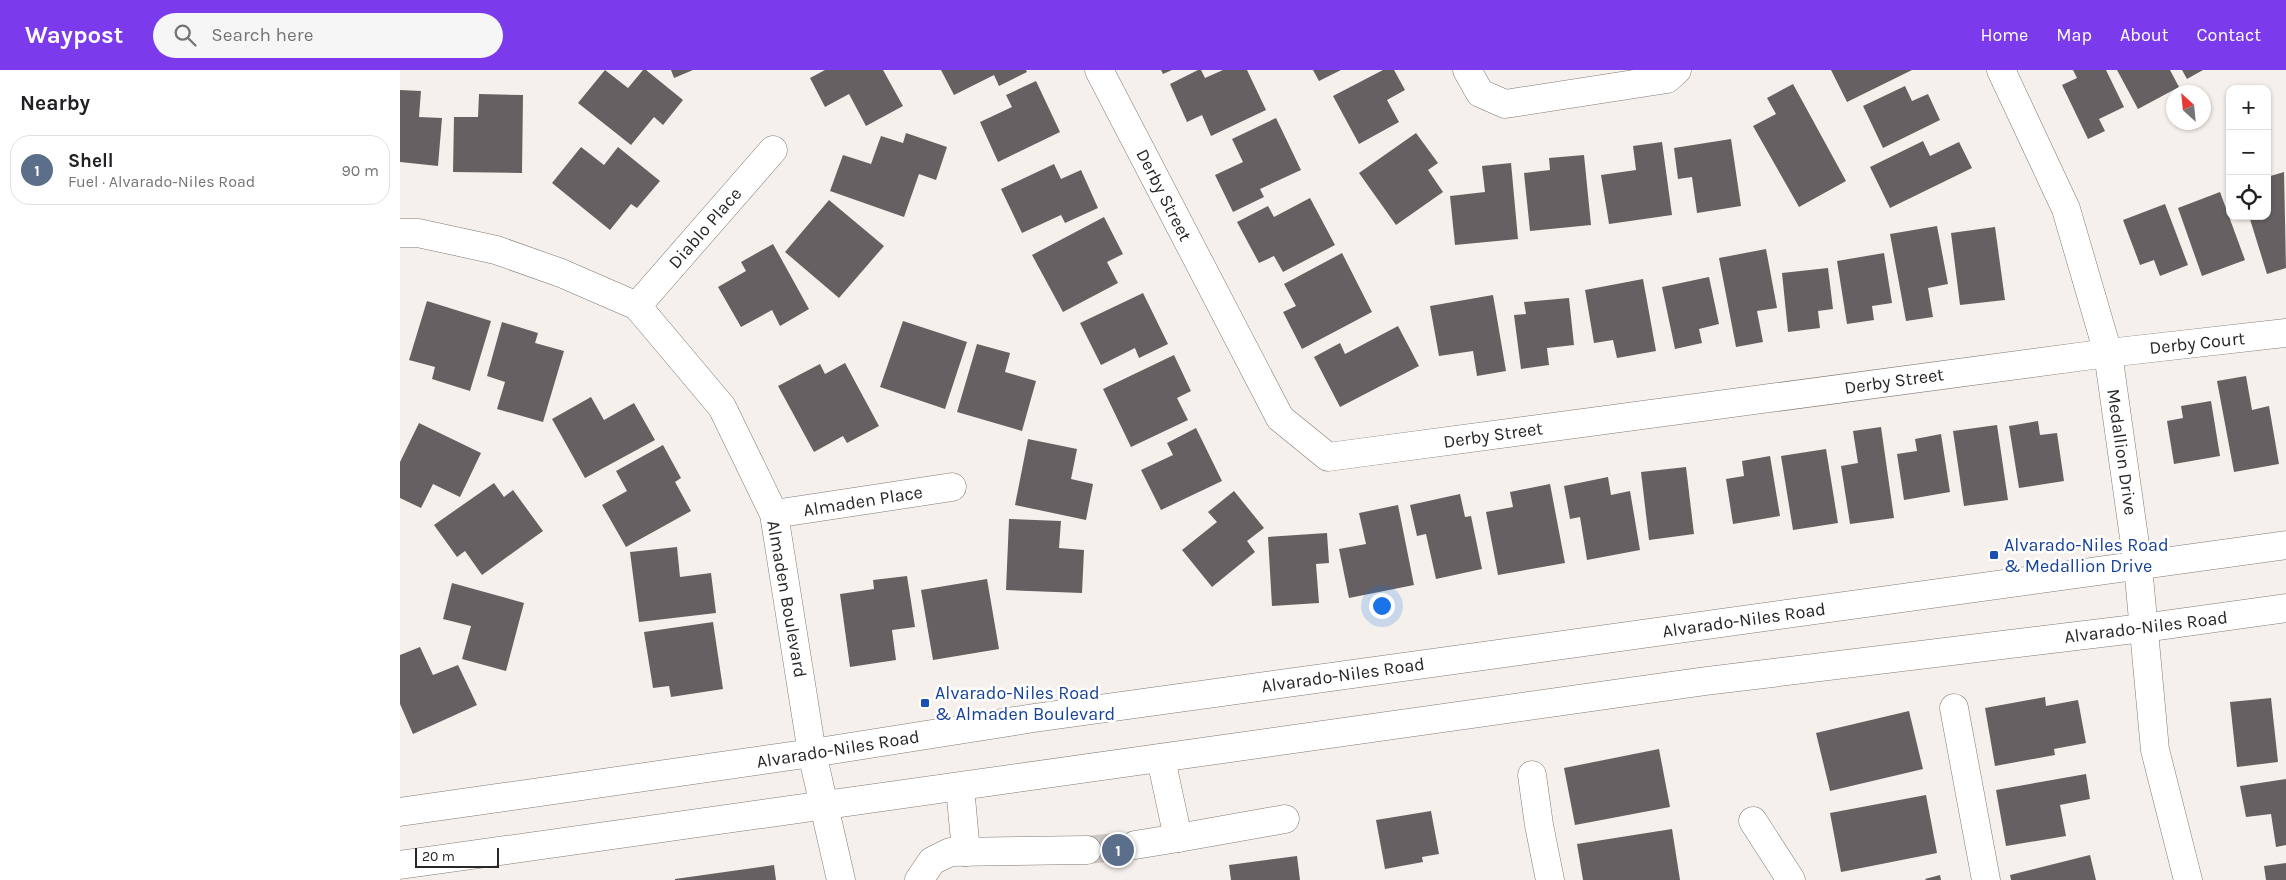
<!DOCTYPE html>
<html lang="en">
<head>
<meta charset="utf-8">
<style>
  :root { --surface:#fff; --page:#f6f6f6; --text:#202124; --muted:#757577; --line:#e0e0e0; --accent:#7c3aed }
  body { margin:0; font-family:Karla,sans-serif; background:var(--page); color:var(--text) }
  .controls { position:absolute; right:15px; top:15px; display:grid; overflow:hidden; border-radius:10px; box-shadow:0 1px 4px #0004 }
  .controls button { width:45px; height:45px; display:grid; place-items:center; padding:0; border:0; border-bottom:1px solid var(--line); background:var(--surface); color:var(--text); font:25px sans-serif }
  .compass { position:absolute; left:1766px; top:15px; width:45px; height:45px; border-radius:50%; background:var(--surface); box-shadow:0 1px 4px #0004; rotate:333deg }
  .scale { position:absolute; left:15px; bottom:12px; width:84px; box-sizing:border-box; padding-left:5px; border:2px solid #292725; border-top:0; font-size:14px; line-height:18px; white-space:nowrap; color:#292725; -webkit-text-stroke:4px #fff; paint-order:stroke }
  .you { position:absolute; left:981px; top:535px; width:18px; height:18px; margin:-12px; border:4px solid #fff; border-radius:50%; background:#1a73e8; box-shadow:0 0 0 8px #1a73e833 }
  .badge { display:grid; place-items:center; width:32px; height:32px; border-radius:50%; background:var(--accent); color:#fff; font-size:16px; font-weight:700 }
  .pin { position:absolute; translate:-50% -50%; border:2px solid #fff; box-shadow:0 1px 5px #0006 }
  .list { margin:0; padding:0; list-style:none }
  h2 { display:flex; justify-content:space-between; align-items:center; height:65px; margin:0; padding:0 20px; font-size:21px }
  h2 small { font-size:16px; font-weight:400; color:var(--muted) }
  .list li { display:grid; grid-template-columns:32px 1fr auto; gap:15px; align-items:center; box-sizing:border-box; height:70px; margin:0 10px 10px; padding:0 10px; border:1px solid var(--line); border-radius:20px }
  .list b { display:block; font-size:19px; white-space:nowrap }
  .list p { margin:0; font-size:16px; white-space:nowrap; color:var(--muted) }
  .list em { font-size:16px; font-style:normal; color:var(--muted) }
  .icon { flex:none; width:28px; height:28px; fill:none; stroke:currentColor; stroke-width:2; stroke-linecap:round; stroke-linejoin:round }
  .map { position:relative; flex:none; width:1886px; height:810px; overflow:hidden }
  header { display:flex; align-items:center; gap:30px; box-sizing:border-box; height:70px; padding:0 25px; background:var(--accent); color:#fff }
  header strong { font-size:24px }
  nav { display:flex; gap:28px; margin-inline-start:auto; font-size:18px }
  .search { width:350px; height:45px; background:var(--page); display:flex; align-items:center; gap:12px; box-sizing:border-box; padding:0 18px; border-radius:28px; color:var(--muted); font-size:19px }
  main { display:flex }
  aside { flex:1; background:var(--surface) }
  .map>svg:first-child { display:block }
  .building { fill:#666062 }
  .lines { fill:none; stroke-linecap:round; stroke-linejoin:round }
  .minor-tunnel { stroke:#cdc8c4; stroke-width:28; stroke-dasharray:28 14; stroke-linecap:butt }
  .minor-casing { stroke:#7f7a77; stroke-width:29 }
  .major-casing { stroke:#7f7a77; stroke-width:29 }
  .minor { stroke:#fff; stroke-width:28 }
  .major { stroke:#fff; stroke-width:28 }
  .transit-dot { fill:#1a4fb4; stroke:#fff; stroke-width:2 }
  .labels { text-anchor:middle; stroke-width:5; stroke-linejoin:round; paint-order:stroke }
  .street-label { font-size:18px; fill:#292725; stroke:#fff }
  .transit-label { font-size:18px; fill:#164399; stroke:#fff; text-anchor:start }
</style>
</head>
<body>
<header>
<strong>Waypost</strong>
<div class="search"><svg class="icon" aria-label="search" viewBox="0 0 24 24"><circle cx="10" cy="10" r="6"/><path d="M15 15l6 6"/></svg>Search here</div>
<nav><a>Home</a><a>Map</a><a>About</a><a>Contact</a></nav>
</header>
<main>
<aside>
<h2>Nearby<small></small></h2>
<ul class="list">
<li><span class="badge" style="background:#5c6f8a">1</span><div><b>Shell</b><p>Fuel · Alvarado-Niles Road</p></div><em>90 m</em></li>
</ul>
</aside>
<div class="map">
<svg width="1886" height="810" viewBox="0 0 1886 810">
  <rect width="100%" height="100%" fill="#f6f0ec"/>
  <g class="building">
    <polygon points="205,0 228,18 243,0 246,0 283,30 263,55 254,47 231,75 178,33"/>
    <polygon points="271,0 293,0 274,8"/>
    <polygon points="425,0 483,0 503,36 466,56 449,24 425,37 410,8"/>
    <polygon points="541,0 626,0 627,2 599,16 594,5 554,25"/>
    <polygon points="761,0 772,0 763,4"/>
    <polygon points="798,0 801,0 805,8 823,0 847,0 866,40 811,66 802,45 787,52 770,14"/>
    <polygon points="913,0 941,0 919,11"/>
    <polygon points="983,0 994,0 1005,20 987,30 999,52 959,74 933,26"/>
    <polygon points="1431,0 1512,0 1447,32"/>
    <polygon points="1673,0 1706,0 1724,37 1699,49 1705,61 1688,69 1662,15 1677,8"/>
    <polygon points="1717,0 1770,0 1779,17 1738,39"/>
    <polygon points="1782,0 1803,0 1787,9"/>
    <polygon points="636,11 660,62 598,92 580,52 612,37 606,25"/>
    <polygon points="1393,14 1446,111 1399,137 1353,56 1376,44 1367,28"/>
    <polygon points="1505,16 1512,31 1528,24 1540,50 1483,78 1463,36"/>
    <polygon points="0,20 21,21 19,47 42,48 38,96 0,92"/>
    <polygon points="79,24 123,25 122,103 53,102 54,47 78,47"/>
    <polygon points="876,48 901,100 860,119 864,127 833,142 815,105 843,92 832,69"/>
    <polygon points="506,63 547,77 536,110 519,104 504,147 430,121 443,85 471,94 481,66 503,73"/>
    <polygon points="1016,63 1038,93 1028,100 1043,122 996,155 959,103"/>
    <polygon points="1331,69 1341,136 1297,143 1292,107 1278,109 1274,78"/>
    <polygon points="1523,71 1530,86 1559,72 1572,98 1490,138 1470,97"/>
    <polygon points="1262,72 1272,145 1209,154 1201,105 1236,100 1233,76"/>
    <polygon points="181,77 204,95 218,77 260,111 237,138 231,134 210,160 152,113"/>
    <polygon points="1184,85 1191,155 1130,161 1124,103 1150,100 1149,88"/>
    <polygon points="1111,93 1118,169 1055,175 1050,126 1085,122 1082,96"/>
    <polygon points="654,94 661,109 681,100 698,138 665,153 661,145 622,163 601,119"/>
    <polygon points="1884,102 1886,198 1867,204 1849,146 1867,146 1867,107"/>
    <polygon points="1820,122 1845,190 1802,206 1778,138"/>
    <polygon points="910,128 935,175 883,202 874,186 859,193 837,152 868,136 874,147"/>
    <polygon points="429,130 484,176 439,228 385,182"/>
    <polygon points="1765,134 1788,195 1760,206 1754,190 1740,195 1723,150"/>
    <polygon points="704,147 723,184 707,192 718,213 663,242 632,185"/>
    <polygon points="1537,156 1548,214 1528,218 1533,247 1506,251 1490,164"/>
    <polygon points="1595,157 1605,230 1560,235 1551,163"/>
    <polygon points="373,174 409,239 380,256 372,240 341,257 318,217 346,201 341,192"/>
    <polygon points="1366,179 1377,238 1357,241 1363,272 1336,277 1319,188"/>
    <polygon points="942,183 972,242 902,279 883,242 896,236 884,214"/>
    <polygon points="1484,183 1492,233 1472,236 1474,250 1447,254 1437,191"/>
    <polygon points="1428,198 1433,239 1418,241 1420,258 1388,262 1382,203"/>
    <polygon points="1309,207 1319,254 1299,259 1302,273 1275,279 1262,217"/>
    <polygon points="1243,209 1256,281 1217,288 1213,270 1194,273 1185,220"/>
    <polygon points="743,223 768,274 739,288 735,278 701,295 680,253"/>
    <polygon points="1093,225 1106,301 1077,306 1073,281 1039,286 1030,236"/>
    <polygon points="1169,228 1174,275 1147,278 1149,295 1121,299 1114,245 1126,244 1124,232"/>
    <polygon points="27,231 91,251 70,321 32,309 35,297 9,290"/>
    <polygon points="503,251 567,272 545,339 480,317"/>
    <polygon points="102,252 138,263 135,273 164,281 143,352 97,339 105,312 87,306"/>
    <polygon points="998,256 1019,296 940,337 914,287 940,273 945,284"/>
    <polygon points="577,274 610,283 605,302 636,311 622,361 557,342"/>
    <polygon points="774,285 791,321 777,328 788,350 731,377 703,319"/>
    <polygon points="445,293 479,356 447,373 443,366 414,382 378,316 420,294 425,304"/>
    <polygon points="1846,306 1852,340 1869,336 1879,394 1834,402 1817,311"/>
    <polygon points="191,327 204,350 234,333 255,370 185,408 152,349"/>
    <polygon points="1811,331 1820,386 1774,394 1767,351 1783,348 1781,336"/>
    <polygon points="1638,351 1640,365 1657,363 1664,411 1619,418 1609,356"/>
    <polygon points="19,353 81,383 60,427 33,414 21,438 0,428 0,392"/>
    <polygon points="1597,355 1608,430 1564,436 1553,361"/>
    <polygon points="1481,357 1494,448 1450,454 1441,396 1458,393 1453,361"/>
    <polygon points="796,358 822,411 761,440 741,400 773,385 767,373"/>
    <polygon points="1541,364 1550,422 1504,430 1497,384 1517,381 1515,369"/>
    <polygon points="628,369 677,379 671,409 693,414 686,450 615,435"/>
    <polygon points="263,375 281,408 275,412 291,441 226,477 202,435 227,421 216,401"/>
    <polygon points="1426,379 1438,453 1393,460 1381,386"/>
    <polygon points="1370,386 1380,446 1333,454 1326,409 1344,406 1342,391"/>
    <polygon points="1286,397 1294,464 1249,470 1241,402"/>
    <polygon points="1208,407 1211,425 1230,421 1240,480 1187,490 1180,447 1170,449 1164,416"/>
    <polygon points="94,413 104,427 113,420 143,461 82,505 65,481 57,487 34,455"/>
    <polygon points="1150,414 1165,493 1098,505 1086,442 1113,437 1110,422"/>
    <polygon points="834,421 864,458 847,471 855,482 812,517 782,480 817,452 808,442"/>
    <polygon points="1060,424 1065,447 1071,446 1082,499 1036,509 1026,464 1017,466 1010,435"/>
    <polygon points="998,435 1014,515 949,528 939,479 966,474 959,443"/>
    <polygon points="609,449 661,451 659,478 684,480 682,523 606,520"/>
    <polygon points="927,463 929,493 916,494 919,533 872,536 868,467"/>
    <polygon points="277,477 280,507 311,503 316,543 239,552 230,482"/>
    <polygon points="507,506 515,557 492,560 496,590 450,597 440,524 474,519 473,510"/>
    <polygon points="587,509 599,579 533,590 521,520"/>
    <polygon points="52,513 124,533 106,601 62,589 71,556 43,549"/>
    <polygon points="313,552 323,619 271,627 269,616 253,618 244,562"/>
    <polygon points="20,577 33,605 58,595 77,635 13,664 0,634 0,585"/>
    <polygon points="1645,627 1646,636 1678,630 1686,673 1654,679 1655,685 1595,696 1585,638"/>
    <polygon points="1871,628 1878,692 1837,697 1830,632"/>
    <polygon points="1509,641 1523,699 1430,721 1416,663"/>
    <polygon points="1259,679 1270,737 1175,755 1164,698"/>
    <polygon points="1686,704 1690,729 1660,735 1666,766 1606,776 1596,720"/>
    <polygon points="1886,709 1886,775 1876,777 1871,744 1846,747 1840,716"/>
    <polygon points="1526,725 1537,783 1441,802 1430,743"/>
    <polygon points="1031,741 1039,784 1022,787 1023,792 985,799 976,750"/>
    <polygon points="1272,759 1280,810 1183,810 1177,774"/>
    <polygon points="1690,785 1696,810 1611,810 1610,805"/>
    <polygon points="897,786 900,810 831,810 829,795"/>
    <polygon points="1886,793 1886,810 1866,810 1864,796"/>
    <polygon points="374,795 376,810 275,810 275,809"/>
    <polygon points="1540,805 1541,810 1526,810 1525,809"/>
  </g>
  <g class="lines">
    <polyline class="minor-tunnel" points="687,780 735,775"/>
    <defs>
      <g id="minor">
        <polyline points="699,0 880,348 928,387 1708,283 1886,263"/>
        <polyline points="1067,0 1080,23 1105,34 1267,9 1277,0"/>
        <polyline points="1601,0 1666,139 1708,283 1738,496 1755,680 1788,810"/>
        <polyline points="0,163 18,163 96,180 161,203 237,236 322,337 374,444 412,683 441,810"/>
        <polyline points="237,236 373,80"/>
        <polyline points="374,444 552,417"/>
        <polyline points="1554,638 1586,810"/>
        <polyline points="761,689 778,768 885,749"/>
        <polyline points="1132,705 1139,755 1150,810"/>
        <polyline points="560,717 566,782"/>
        <polyline points="1353,751 1391,810"/>
        <polyline points="735,775 778,768"/>
        <polyline points="519,810 532,791 550,782 687,780"/>
      </g>
      <g id="major">
        <polyline points="0,742 412,683 634,648 1886,475"/>
        <polyline points="0,795 1306,611 1743,558 1886,538"/>
      </g>
    </defs>
    <use href="#minor" class="minor-casing"/>
    <use href="#major" class="major-casing"/>
    <use href="#minor" class="minor"/>
    <use href="#major" class="major"/>
  </g>
  <g class="transit-dot">
    <rect x="1589" y="480" width="10" height="10" rx="2.5"/>
    <rect x="520" y="628" width="10" height="10" rx="2.5"/>
  </g>
  <g class="labels">
    <g class="street-label">
      <text transform="translate(764 125) rotate(63)" y="6">Derby Street</text>
      <text transform="translate(305 158) rotate(-49)" y="6">Diablo Place</text>
      <text transform="translate(1797 273) rotate(-6)" y="6">Derby Court</text>
      <text transform="translate(1494 311) rotate(-8)" y="6">Derby Street</text>
      <text transform="translate(1093 365) rotate(-8)" y="6">Derby Street</text>
      <text transform="translate(1722 382) rotate(82)" y="6">Medallion Drive</text>
      <text transform="translate(463 431) rotate(-9)" y="6">Almaden Place</text>
      <text transform="translate(387 529) rotate(80)" y="6">Almaden Boulevard</text>
      <text transform="translate(1344 550) rotate(-8)" y="6">Alvarado-Niles Road</text>
      <text transform="translate(1746 557) rotate(-7)" y="6">Alvarado-Niles Road</text>
      <text transform="translate(943 605) rotate(-8)" y="6">Alvarado-Niles Road</text>
      <text transform="translate(438 679) rotate(-9)" y="6">Alvarado-Niles Road</text>
    </g>
    <g class="transit-label">
      <text x="1604" y="481">Alvarado-Niles Road<tspan x="1604" dy="21">&amp; Medallion Drive</tspan></text>
      <text x="535" y="629">Alvarado-Niles Road<tspan x="535" dy="21">&amp; Almaden Boulevard</tspan></text>
    </g>
  </g>
</svg>
<div class="controls">
<button>+</button>
<button>−</button>
<button><svg class="icon" aria-label="locate" viewBox="0 0 24 24"><circle cx="12" cy="12" r="6"/><path d="M12 2v4M12 18v4M2 12h4M18 12h4"/></svg></button>
</div>
<svg class="compass" viewBox="-18 -18 36 36"><path d="M0-13l5 13h-10z" fill="#e53935"/><path d="M0 13l5-13h-10z" fill="#757577"/></svg>
<div class="scale">20 m</div>
<div class="you"></div>
<div class="pin badge" style="left:718px;top:780px;background:#5c6f8a">1</div>
</div>
</main>
</body>
</html>
